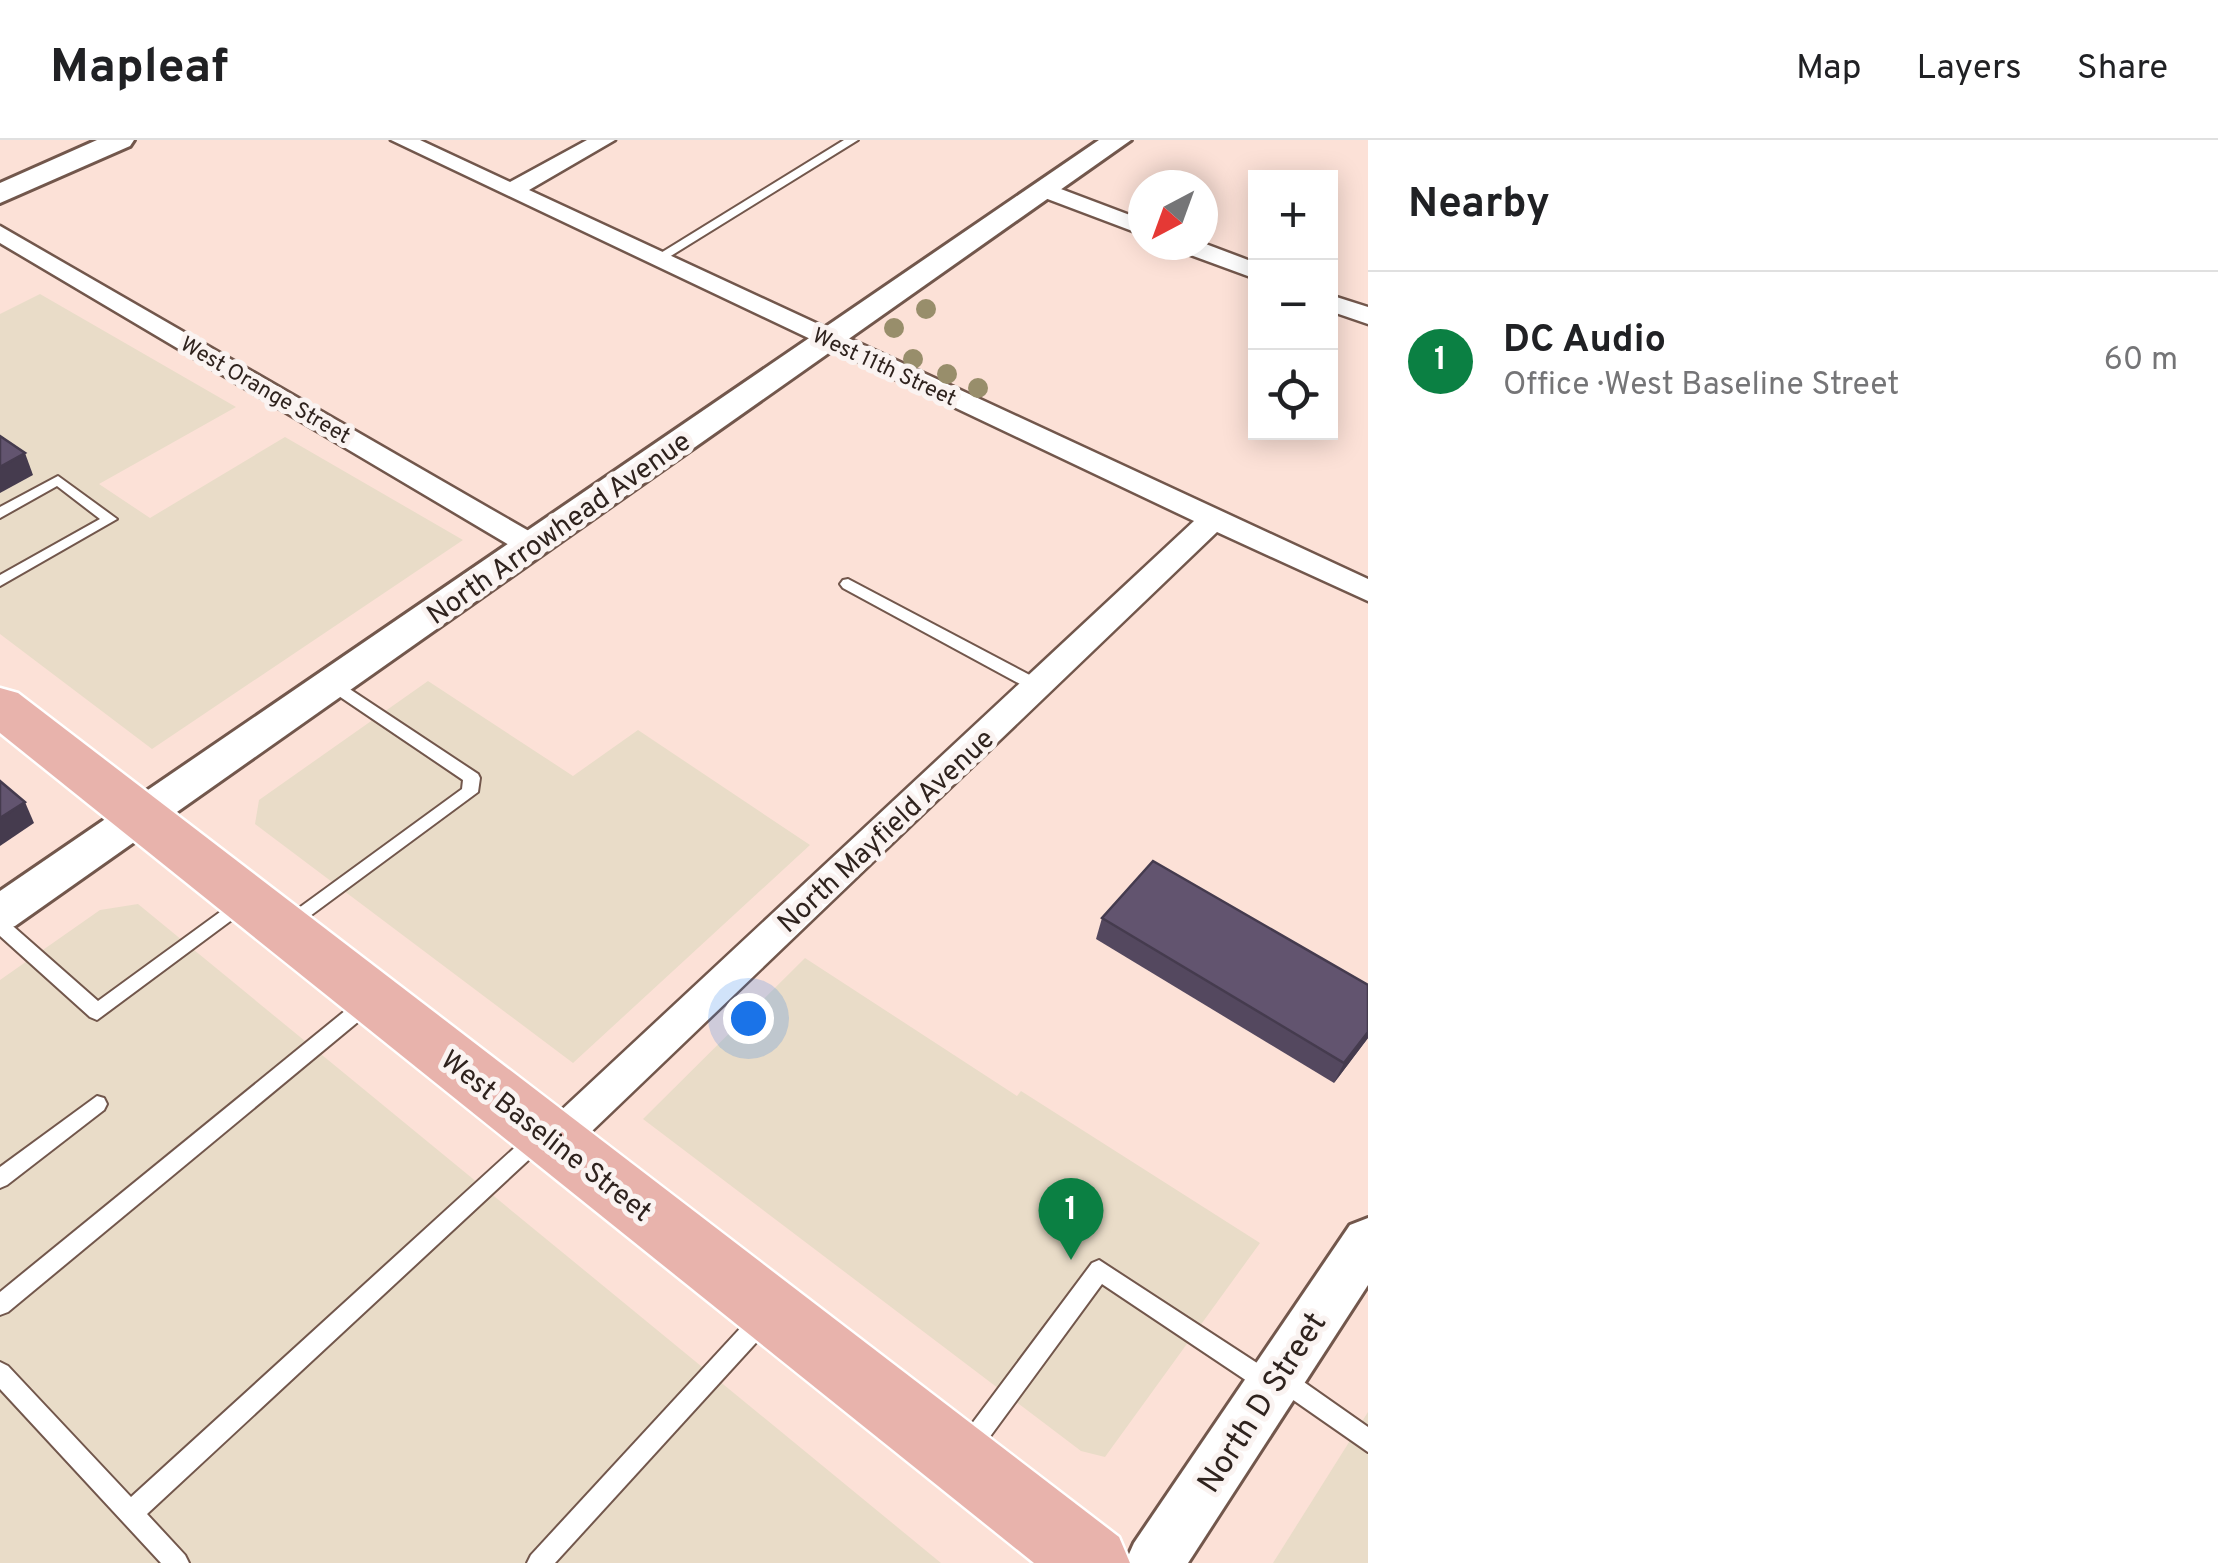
<!DOCTYPE html>
<html lang="en">
<head>
<meta charset="utf-8">
<style>
  :root { --surface:#fff; --page:#f6f6f6; --text:#202124; --muted:#757577; --line:#e0e0e0; --accent:#0b8043 }
  body { margin:0; font-family:Overpass,sans-serif; background:var(--page); color:var(--text) }
  .controls { position:absolute; right:30px; top:30px; display:grid; overflow:hidden; border-radius:0px; box-shadow:0 5px 25px #0003 }
  .controls button { width:90px; height:90px; display:grid; place-items:center; padding:0; border:0; border-bottom:2px solid var(--line); background:var(--surface); color:var(--text); font:50px sans-serif }
  .compass { position:absolute; left:1128px; top:30px; width:90px; height:90px; border-radius:50%; background:var(--surface); box-shadow:0 5px 25px #0003; rotate:221deg }
  .you { position:absolute; left:748px; top:878px; width:35px; height:35px; margin:-25px; border:8px solid #fff; border-radius:50%; background:#1a73e8; box-shadow:0 0 0 15px #1a73e833 }
  .badge { display:grid; place-items:center; width:65px; height:65px; border-radius:50%; background:var(--accent); color:#fff; font-size:32px; font-weight:700 }
  .pin { position:absolute; translate:-50% -82px; filter:drop-shadow(0 2px 5px #0008) }
  .pin::after { content:''; position:absolute; top:52px; width:35px; height:30px; background:inherit; clip-path:polygon(0 0,100% 0,50% 100%) }
  .list { margin:0; padding:0; list-style:none }
  h2 { display:flex; justify-content:space-between; align-items:center; height:130px; margin:0; padding:0 40px; font-size:42px }
  h2 small { font-size:32px; font-weight:400; color:var(--muted) }
  .list li { display:grid; grid-template-columns:65px 1fr auto; gap:30px; align-items:center; box-sizing:border-box; height:180px; padding:0 40px; border-top:2px solid var(--line) }
  .list b { display:block; font-size:38px; white-space:nowrap }
  .list p { margin:0; font-size:32px; white-space:nowrap; color:var(--muted) }
  .list em { font-size:32px; font-style:normal; color:var(--muted) }
  .icon { flex:none; width:55px; height:55px; fill:none; stroke:currentColor; stroke-width:2; stroke-linecap:round; stroke-linejoin:round }
  .map { position:relative; flex:none; width:1368px; height:1423px; overflow:hidden }
  header { display:flex; align-items:center; gap:60px; box-sizing:border-box; height:140px; padding:0 50px; background:var(--surface); border-bottom:2px solid var(--line) }
  header strong { font-size:48px }
  nav { display:flex; gap:55px; margin-inline-start:auto; font-size:35px }
  main { display:flex }
  aside { flex:1; background:var(--surface) }
  .map>svg:first-child { display:block }
  .commercial { fill:#e9dcc8 }
  .lines { fill:none; stroke-linecap:round; stroke-linejoin:round }
  .service-casing { stroke:#72574c; stroke-width:4 }
  .minor-casing { stroke:#72574c; stroke-width:5 }
  .tertiary-casing { stroke:#72574c; stroke-width:6 }
  .primary-casing { stroke:#fff; stroke-width:5 }
  .service { fill:#fff; fill-rule:evenodd }
  .minor { fill:#fff; fill-rule:evenodd }
  .tertiary { fill:#fff; fill-rule:evenodd }
  .primary { fill:#e8b3ac; fill-rule:evenodd }
  .tree { fill:#988e6b }
  .wall { fill:#54485f }
  .shaded-wall { fill:#453b4e }
  .building { fill:#62546f; stroke:#453b4e; stroke-width:2.5 }
  .labels { text-anchor:middle; stroke-width:10; stroke-linejoin:round; paint-order:stroke }
  .far-street-label { font-size:22px; fill:#2f231e; stroke:#faf3f1 }
  .street-label { font-size:28px; fill:#2f231e; stroke:#faf3f1 }
  .near-street-label { font-size:32px; fill:#2f231e; stroke:#faf3f1 }
</style>
</head>
<body>
<header>
<strong>Mapleaf</strong>
<nav><a>Map</a><a>Layers</a><a>Share</a></nav>
</header>
<main>
<div class="map">
<svg width="1368" height="1423" viewBox="0 0 1368 1423">
  <rect width="100%" height="100%" fill="#fce1d7"/>
  <g class="commercial">
    <polygon points="40,154 236,267 99,344 150,378 285,297 463,400 152,609 0,494 0,174"/>
    <polygon points="428,541 573,636 638,590 810,705 573,923 255,684 259,660"/>
    <polygon points="138,764 941,1423 0,1423 0,840 100,770"/>
    <polygon points="805,818 1017,956 1021,951 1260,1103 1105,1317 1081,1311 643,979"/>
    <polygon points="1368,1272 1368,1423 1273,1423"/>
  </g>
  <g class="lines">
    <defs>
      <g id="service">
        <polygon points="844,0 858,0 661,122 651,119"/>
        <polygon points="58,336 117,379 0,446 0,435 100,379 57,346 0,378 0,367"/>
        <polygon points="848,439 1043,542 1045,546 1037,552 1031,550 843,448 840,444 843,440"/>
        <polygon points="333,538 478,634 480,638 478,652 287,793 281,791 278,786 281,781 462,649 463,640 327,548 325,544"/>
        <polygon points="242,756 248,758 251,763 248,768 97,880 90,877 0,796 0,778 6,780 98,861"/>
        <polygon points="369,854 376,857 378,862 376,867 8,1172 0,1175 0,1152 362,857"/>
        <polygon points="97,956 104,958 107,964 104,970 7,1045 0,1048 0,1027"/>
        <polygon points="541,987 548,990 551,996 548,1002 147,1374 185,1415 189,1423 161,1423 0,1249 0,1222 8,1226 131,1357 534,990"/>
        <polygon points="1099,1120 1274,1234 1283,1229 1291,1233 1368,1287 1368,1312 1276,1248 1267,1253 1259,1249 1102,1144 975,1317 967,1320 959,1317 956,1309 959,1301 1092,1123"/>
        <polygon points="766,1166 774,1169 777,1176 774,1183 555,1423 527,1423 531,1415 758,1169"/>
      </g>
      <g id="minor">
        <polygon points="391,0 420,0 510,42 587,0 615,0 529,50 1368,439 1368,461 1217,392 569,1013 555,1018 541,1013 535,1001 541,989 1194,381"/>
        <polygon points="1045,43 1143,80 1143,95 1037,55 1033,50 1037,45"/>
        <polygon points="0,86 541,398 546,405 541,412 521,412 0,103"/>
        <polygon points="1203,103 1256,123 1256,139 1177,110 1174,105"/>
        <polygon points="1330,155 1368,167 1368,184 1330,171"/>
      </g>
      <g id="tertiary">
        <polygon points="97,0 134,0 130,6 0,63 0,43"/>
        <polygon points="1099,0 1131,0 15,786 0,791 0,751"/>
        <polygon points="1368,1078 1368,1145 1188,1423 1125,1423 1134,1403 1350,1085"/>
      </g>
      <polygon id="primary" points="0,548 18,553 1119,1397 1130,1423 1034,1423 0,593"/>
    </defs>
    <use href="#service" class="service-casing"/>
    <use href="#minor" class="minor-casing"/>
    <use href="#tertiary" class="tertiary-casing"/>
    <use href="#primary" class="primary-casing"/>
    <use href="#service" class="service"/>
    <use href="#minor" class="minor"/>
    <use href="#tertiary" class="tertiary"/>
    <use href="#primary" class="primary"/>
  </g>
  <g class="tree">
    <circle cx="926" cy="169" r="10"/>
    <circle cx="894" cy="188" r="10"/>
    <circle cx="913" cy="219" r="10"/>
    <circle cx="947" cy="234" r="10"/>
    <circle cx="978" cy="248" r="10"/>
  </g>
  <polygon class="wall" points="1102,778 1368,845 1368,898 1334,943 1096,799"/>
  <g class="shaded-wall">
    <polygon points="25,313 33,335 0,353 0,327"/>
    <polygon points="25,662 34,683 0,706 0,678"/>
    <polygon points="1368,892 1368,898 1334,943 1344,923"/>
  </g>
  <g class="building">
    <polygon points="0,296 25,313 0,327"/>
    <polygon points="0,641 25,662 0,678"/>
    <polygon points="1153,721 1368,845 1368,892 1344,923 1102,778"/>
  </g>
  <g class="labels">
    <g class="far-street-label">
      <text transform="translate(885 226) rotate(25)" y="8">West 11th Street</text>
      <text transform="translate(266 249) rotate(30)" y="8">West Orange Street</text>
    </g>
    <g class="street-label">
      <text transform="translate(558 387) rotate(-35)" y="10">North Arrowhead Avenue</text>
      <text transform="translate(885 690) rotate(-43)" y="10">North Mayfield Avenue</text>
      <text transform="translate(547 995) rotate(38)" y="10">West Baseline Street</text>
    </g>
    <g class="near-street-label">
      <text transform="translate(1261 1262) rotate(-57)" y="11">North D Street</text>
    </g>
  </g>
</svg>
<div class="controls">
<button>+</button>
<button>−</button>
<button><svg class="icon" aria-label="locate" viewBox="0 0 24 24"><circle cx="12" cy="12" r="6"/><path d="M12 2v4M12 18v4M2 12h4M18 12h4"/></svg></button>
</div>
<svg class="compass" viewBox="-18 -18 36 36"><path d="M0-13l5 13h-10z" fill="#e53935"/><path d="M0 13l5-13h-10z" fill="#757577"/></svg>
<div class="you"></div>
<div class="pin badge" style="left:1071px;top:1120px">1</div>
</div>
<aside>
<h2>Nearby<small></small></h2>
<ul class="list">
<li><span class="badge">1</span><div><b>DC Audio</b><p>Office · West Baseline Street</p></div><em>60 m</em></li>
</ul>
</aside>
</main>
</body>
</html>
